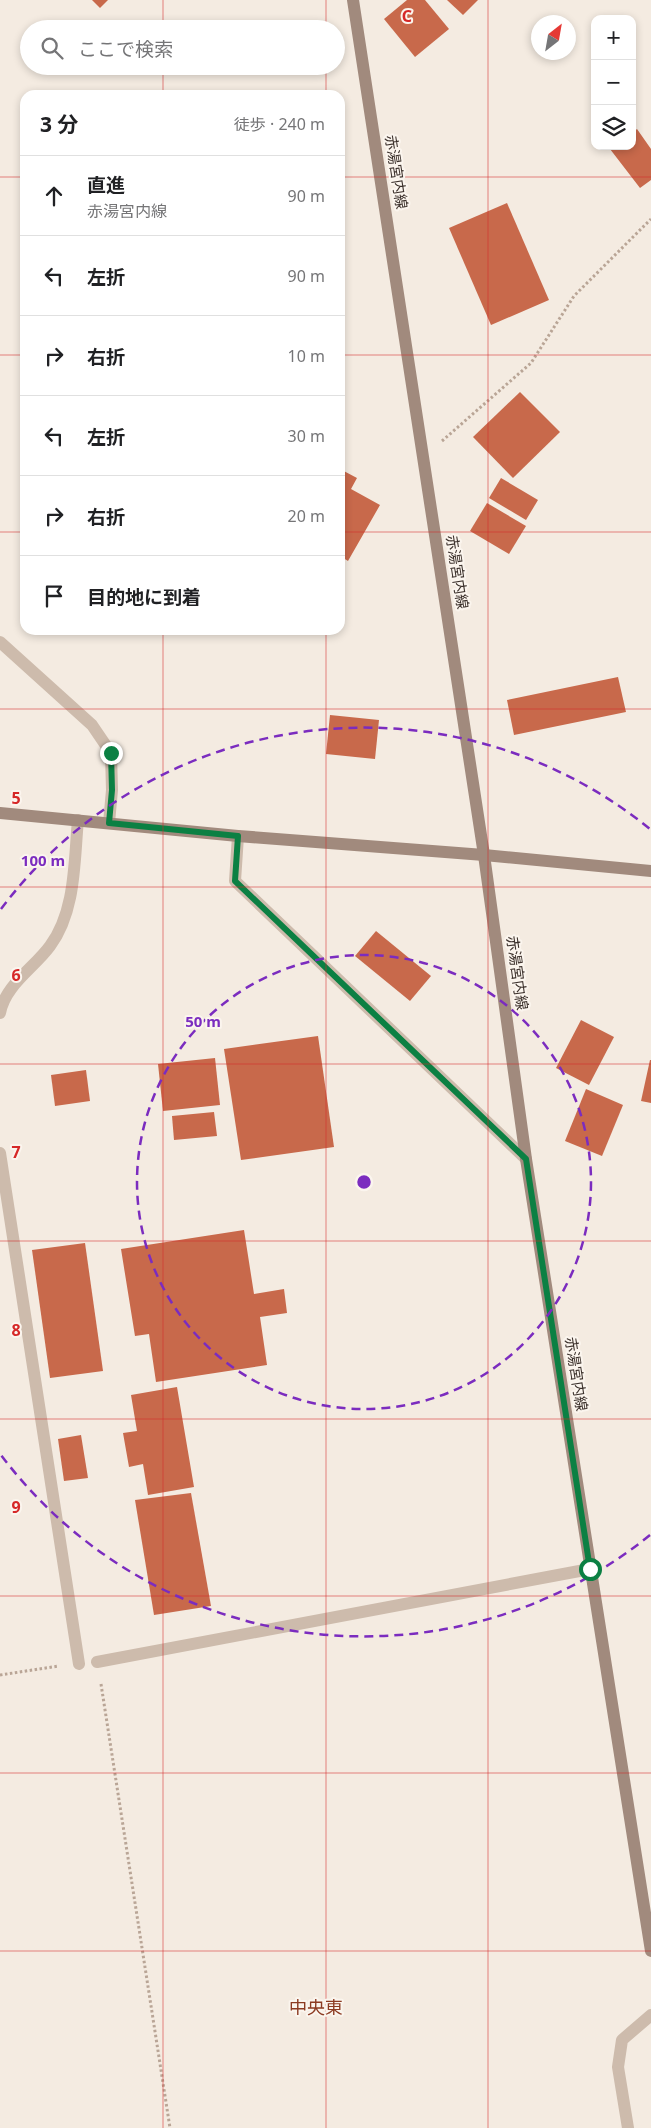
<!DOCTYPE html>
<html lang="ja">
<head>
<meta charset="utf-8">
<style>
  :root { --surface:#fff; --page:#f6f6f6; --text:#202124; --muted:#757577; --line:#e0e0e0 }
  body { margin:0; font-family:"Noto Sans","Noto Sans JP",sans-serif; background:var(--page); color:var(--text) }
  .controls { position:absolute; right:15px; top:15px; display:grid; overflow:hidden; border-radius:10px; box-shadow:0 2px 8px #0003 }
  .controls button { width:45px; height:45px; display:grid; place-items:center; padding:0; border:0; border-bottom:1px solid var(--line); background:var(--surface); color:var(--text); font:25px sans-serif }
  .compass { position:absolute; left:531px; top:15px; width:45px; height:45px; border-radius:50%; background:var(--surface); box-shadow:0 2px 8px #0003; rotate:31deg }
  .stop { position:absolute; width:15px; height:15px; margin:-11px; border:4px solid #0b8043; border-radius:50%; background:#fff }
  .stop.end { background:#0b8043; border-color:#fff; box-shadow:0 1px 5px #0008 }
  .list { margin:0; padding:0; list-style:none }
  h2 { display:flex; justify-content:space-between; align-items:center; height:65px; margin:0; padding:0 20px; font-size:21px }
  h2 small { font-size:16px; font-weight:400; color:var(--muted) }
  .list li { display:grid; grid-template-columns:32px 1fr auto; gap:15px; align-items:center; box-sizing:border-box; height:80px; padding:0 20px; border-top:1px solid var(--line) }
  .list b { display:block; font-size:19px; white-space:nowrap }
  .list p { margin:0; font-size:16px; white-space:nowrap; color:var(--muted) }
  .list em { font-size:16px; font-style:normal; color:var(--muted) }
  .icon { flex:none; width:28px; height:28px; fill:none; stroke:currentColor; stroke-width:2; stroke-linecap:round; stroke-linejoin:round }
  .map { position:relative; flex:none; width:651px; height:2128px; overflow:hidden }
  .search { position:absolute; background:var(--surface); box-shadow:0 2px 8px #0003; left:20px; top:20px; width:325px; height:55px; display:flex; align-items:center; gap:12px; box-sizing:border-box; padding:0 18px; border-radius:28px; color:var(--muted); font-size:19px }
  .panel { position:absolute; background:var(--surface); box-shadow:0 2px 8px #0003; left:20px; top:90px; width:325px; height:545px; border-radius:15px }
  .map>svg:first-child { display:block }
  .building { fill:#c8694b }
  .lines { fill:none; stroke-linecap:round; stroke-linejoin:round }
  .path { stroke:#b9a596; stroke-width:3; stroke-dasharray:2.5 2.5; stroke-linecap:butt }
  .lane { stroke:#cdbbac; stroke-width:12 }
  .street { stroke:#cdbbac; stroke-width:12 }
  .secondary { stroke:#a18a7d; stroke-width:12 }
  .route { stroke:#0b8043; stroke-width:6 }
  .grid { fill:none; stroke:#d62828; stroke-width:1; stroke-opacity:0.55 }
  .ring { fill:none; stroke:#7b2cbf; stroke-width:2.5; stroke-dasharray:9 6 }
  .labels { text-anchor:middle; stroke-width:4; stroke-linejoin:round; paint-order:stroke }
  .street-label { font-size:15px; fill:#3b302b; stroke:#fbf5ee }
  .quarter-label { font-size:18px; fill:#8c3b22; stroke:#fbf5ee }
  .grid-label { font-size:16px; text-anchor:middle; font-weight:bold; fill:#d62828; stroke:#fbf5ee; stroke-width:4; stroke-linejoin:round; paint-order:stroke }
  .centre { fill:#7b2cbf; stroke:#fbf5ee; stroke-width:2.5 }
  .ring-label { font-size:15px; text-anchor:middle; font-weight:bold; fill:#7b2cbf; stroke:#fbf5ee; stroke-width:4; stroke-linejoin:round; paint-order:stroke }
</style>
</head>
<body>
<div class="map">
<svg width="651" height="2128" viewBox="0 0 651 2128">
  <rect width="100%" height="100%" fill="#f4ebe1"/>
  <g class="building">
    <polygon points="92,0 108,0 100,8"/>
    <polygon points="407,0 425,0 449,29 415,57 384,19"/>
    <polygon points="447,0 478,0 463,15"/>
    <polygon points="637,129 651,149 651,180 640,188 610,149 614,146 632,146 632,133"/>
    <polygon points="507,203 549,300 491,325 449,228"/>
    <polygon points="520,392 560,432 513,478 473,437"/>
    <polygon points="340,469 357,478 351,489 380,505 348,561 340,556"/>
    <polygon points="501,478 538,500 526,520 489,498"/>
    <polygon points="487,503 526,526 509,554 470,531"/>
    <polygon points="618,677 626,712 514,735 507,700"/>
    <polygon points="330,715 379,720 375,759 326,754"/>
    <polygon points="376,931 431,976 410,1001 355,956"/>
    <polygon points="581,1020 614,1037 589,1085 556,1068"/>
    <polygon points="318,1036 334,1147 241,1160 224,1049"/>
    <polygon points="215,1058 220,1105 163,1111 158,1064"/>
    <polygon points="650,1060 651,1060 651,1103 641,1101"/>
    <polygon points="86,1070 90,1101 55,1106 51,1075"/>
    <polygon points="586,1089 623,1105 602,1156 565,1141"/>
    <polygon points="214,1112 217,1136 174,1140 172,1116"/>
    <polygon points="244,1230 254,1294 284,1289 287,1313 260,1317 267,1365 156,1382 149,1334 135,1336 121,1249"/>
    <polygon points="85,1243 103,1371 50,1378 32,1250"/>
    <polygon points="177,1387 194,1487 148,1495 143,1464 129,1467 123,1433 137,1431 131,1395"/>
    <polygon points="81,1435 88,1478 64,1481 58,1439"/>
    <polygon points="191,1493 211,1606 154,1615 135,1500"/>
  </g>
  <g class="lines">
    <g class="path">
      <polyline points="442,441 531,363 574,296 651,219"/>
      <polyline points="0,1675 59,1666"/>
      <polyline points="101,1684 170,2128"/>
    </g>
    <g class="lane">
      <polyline points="0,642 92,725 111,753 112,790 109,823"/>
      <polyline points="238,836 235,881 526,1159"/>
      <polyline points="628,2128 618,2067 622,2040 651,2015"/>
    </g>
    <g class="street">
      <path d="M0 1013C5 985 34 968 50 946 76 911 74 861 78 820"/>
      <polyline points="0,1153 79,1664"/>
      <polyline points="97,1662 590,1569"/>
    </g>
    <g class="secondary">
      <polyline points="353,0 484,855 526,1159 651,1951"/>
      <polyline points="0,813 238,836 484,855 651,871"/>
    </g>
  </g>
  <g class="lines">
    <polyline class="route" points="111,753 112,790 109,823 238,836 235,881 526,1159 590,1569"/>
  </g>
  <path class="grid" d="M163 0V29M326 0V29M488 0V2128M163 66V95M326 66V95M0 177H25M340 177H651M0 355H25M340 355H651M0 532H25M340 532H651M163 630V2128M326 630V2128M0 709H651M0 887H651M0 1064H651M0 1241H651M0 1419H651M0 1596H651M0 1773H651M0 1951H651"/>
  <g class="ring">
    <circle cx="364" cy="1182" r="227"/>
    <path d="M650 1535A454 454 0 0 1 1 1455M1 909A454 454 0 0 1 650 829"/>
  </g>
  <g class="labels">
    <g class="street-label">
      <text transform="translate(396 172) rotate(81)" y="5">赤湯宮内線</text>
      <text transform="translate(457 572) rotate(81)" y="5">赤湯宮内線</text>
      <text transform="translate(517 973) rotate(82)" y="5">赤湯宮内線</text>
      <text transform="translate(576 1374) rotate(81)" y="5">赤湯宮内線</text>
    </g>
    <g class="quarter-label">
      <text x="316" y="2014">中央東</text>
    </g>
  </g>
  <g class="grid-label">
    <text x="407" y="22">C</text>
    <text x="16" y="804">5</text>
    <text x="16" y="981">6</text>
    <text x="16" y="1158">7</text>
    <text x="16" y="1336">8</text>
    <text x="16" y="1513">9</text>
  </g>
  <circle cx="364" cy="1182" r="8" class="centre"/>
  <g class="ring-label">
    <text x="43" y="866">100 m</text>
    <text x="203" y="1027">50 m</text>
  </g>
</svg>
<div class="controls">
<button>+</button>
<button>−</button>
<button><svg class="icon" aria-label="layers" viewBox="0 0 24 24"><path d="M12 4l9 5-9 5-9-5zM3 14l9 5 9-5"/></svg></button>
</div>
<svg class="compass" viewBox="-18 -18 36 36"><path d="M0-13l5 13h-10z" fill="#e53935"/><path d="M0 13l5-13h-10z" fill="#757577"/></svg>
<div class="stop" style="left:590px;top:1569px"></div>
<div class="stop end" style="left:111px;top:753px"></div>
<div class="search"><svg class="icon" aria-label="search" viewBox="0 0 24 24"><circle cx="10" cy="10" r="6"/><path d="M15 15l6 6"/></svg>ここで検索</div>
<section class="panel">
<h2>3 分<small>徒歩 · 240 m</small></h2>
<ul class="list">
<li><svg class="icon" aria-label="ahead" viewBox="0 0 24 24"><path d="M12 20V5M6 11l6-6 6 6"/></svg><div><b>直進</b><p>赤湯宮内線</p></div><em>90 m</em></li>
<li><svg class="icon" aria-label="left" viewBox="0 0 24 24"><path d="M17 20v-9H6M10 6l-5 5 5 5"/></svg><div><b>左折</b></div><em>90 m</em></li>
<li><svg class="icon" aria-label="right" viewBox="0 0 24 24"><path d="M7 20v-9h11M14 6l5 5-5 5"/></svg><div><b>右折</b></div><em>10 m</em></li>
<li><svg class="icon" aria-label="left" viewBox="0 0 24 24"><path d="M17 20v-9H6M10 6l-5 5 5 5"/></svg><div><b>左折</b></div><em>30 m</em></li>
<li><svg class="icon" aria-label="right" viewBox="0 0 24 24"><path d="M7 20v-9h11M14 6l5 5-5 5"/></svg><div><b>右折</b></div><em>20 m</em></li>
<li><svg class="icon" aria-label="arrive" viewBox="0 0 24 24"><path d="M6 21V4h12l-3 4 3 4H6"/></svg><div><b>目的地に到着</b></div></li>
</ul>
</section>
</div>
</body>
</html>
